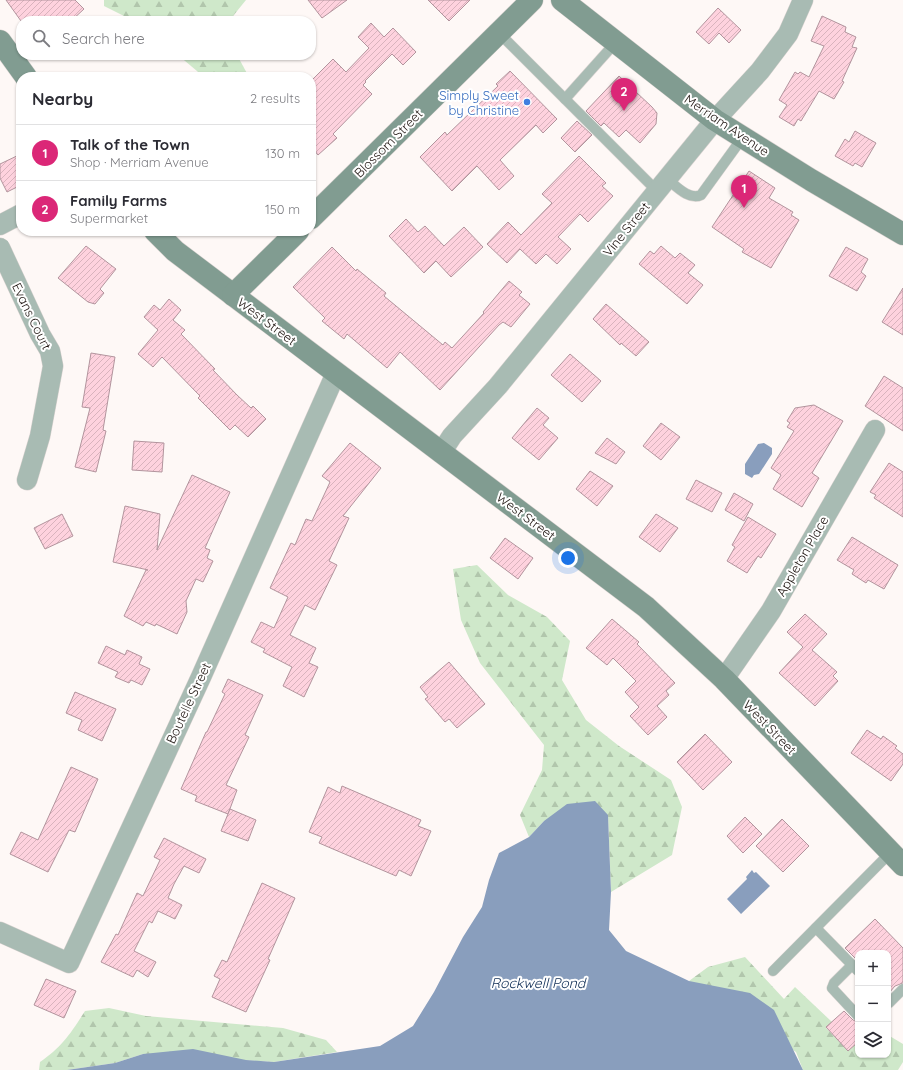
<!DOCTYPE html>
<html lang="en">
<head>
<meta charset="utf-8">
<style>
  :root { --surface:#fff; --page:#f2f2f3; --text:#2b2b33; --muted:#7c7c81; --line:#e1e1e2; --accent:#db2777 }
  body { margin:0; font-family:Quicksand,sans-serif; background:var(--page); color:var(--text) }
  .controls { position:absolute; right:12px; bottom:12px; display:grid; overflow:hidden; border-radius:8px; box-shadow:0 1px 3px #0004 }
  .controls button { width:36px; height:36px; display:grid; place-items:center; padding:0; border:0; border-bottom:1px solid var(--line); background:var(--surface); color:var(--text); font:20px sans-serif }
  .you { position:absolute; left:568px; top:558px; width:14px; height:14px; margin:-10px; border:3px solid #fff; border-radius:50%; background:#1a73e8; box-shadow:0 0 0 6px #1a73e833 }
  .badge { display:grid; place-items:center; width:26px; height:26px; border-radius:50%; background:var(--accent); color:#fff; font-size:13px; font-weight:700 }
  .pin { position:absolute; translate:-50% -33px; filter:drop-shadow(0 1px 2px #0008) }
  .pin::after { content:''; position:absolute; top:21px; width:14px; height:12px; background:inherit; clip-path:polygon(0 0,100% 0,50% 100%) }
  .list { margin:0; padding:0; list-style:none }
  h2 { display:flex; justify-content:space-between; align-items:center; height:52px; margin:0; padding:0 16px; font-size:17px }
  h2 small { font-size:13px; font-weight:400; color:var(--muted) }
  .list li { display:grid; grid-template-columns:26px 1fr auto; gap:12px; align-items:center; box-sizing:border-box; height:56px; padding:0 16px; border-top:1px solid var(--line) }
  .list b { display:block; font-size:15px; white-space:nowrap }
  .list p { margin:0; font-size:13px; white-space:nowrap; color:var(--muted) }
  .list em { font-size:13px; font-style:normal; color:var(--muted) }
  .icon { flex:none; width:22px; height:22px; fill:none; stroke:currentColor; stroke-width:2; stroke-linecap:round; stroke-linejoin:round }
  .map { position:relative; flex:none; width:903px; height:1070px; overflow:hidden }
  .search { position:absolute; background:var(--surface); box-shadow:0 1px 3px #0004; left:16px; top:16px; width:300px; height:44px; display:flex; align-items:center; gap:10px; box-sizing:border-box; padding:0 14px; border-radius:16px; color:var(--muted); font-size:15px }
  .panel { position:absolute; background:var(--surface); box-shadow:0 1px 3px #0004; left:16px; top:72px; width:300px; height:164px; border-radius:16px }
  .map>svg:first-child { display:block }
  .forest { fill:url(#forest-firs) }
  .water { fill:#899ebd }
  .building { fill:url(#building-hatch); stroke:#b2949d }
  .lines { fill:none; stroke-linecap:round; stroke-linejoin:round }
  .lane-casing { stroke:#dad3d1; stroke-width:11 }
  .street-casing { stroke:#dad3d1; stroke-width:21 }
  .secondary-casing { stroke:#dad3d1; stroke-width:23 }
  .lane { stroke:#a8bbb3; stroke-width:10 }
  .street { stroke:#a8bbb3; stroke-width:20 }
  .secondary { stroke:#819c91; stroke-width:22 }
  .shop-dot { fill:#3f7fe0; stroke:#fff; stroke-width:1.5 }
  .labels { text-anchor:middle; stroke-width:4; stroke-linejoin:round; paint-order:stroke }
  .shop-label { font-size:13px; fill:#366cbe; stroke:#fff; text-anchor:end }
  .street-label { font-size:13px; fill:#1d130f; stroke:#fff }
  .water-label { font-size:14px; font-style:italic; fill:#0d2b53; stroke:#fff }
</style>
</head>
<body>
<div class="map">
<svg width="903" height="1070" viewBox="0 0 903 1070">
  <defs>
    <pattern id="forest-firs" width="22" height="20" patternUnits="userSpaceOnUse"><rect width="22" height="20" fill="#cfe8ca"/><path d="M5 1l3.5 6h-7zM16 11l3.5 6h-7z" fill="#b1c6ac"/></pattern>
    <pattern id="building-hatch" width="6" height="6" patternUnits="userSpaceOnUse"><rect width="6" height="6" fill="#fed2de"/><path d="M-1 1l2-2M0 6l6-6M5 7l2-2" fill="none" stroke="#d9b3bd"/></pattern>
  </defs>
  <rect width="100%" height="100%" fill="#fef8f6"/>
  <g class="forest">
    <polygon points="104,0 246,0 229,21 134,21 104,6"/>
    <polygon points="178,55 237,55 249,77 204,77"/>
    <polygon points="477,565 508,595 547,617 570,641 562,680 586,720 619,746 671,780 682,807 672,855 611,892 608,815 544,821 529,837 520,815 542,770 544,745 480,663 461,620 453,569"/>
    <polygon points="745,957 784,999 795,987 832,1022 826,1028 848,1050 858,1042 858,1055 888,1055 888,1035 903,1044 903,1062 898,1070 803,1070 796,1052 689,981 708,967"/>
    <path d="M109 1008 146 1016 283 1028 326 1040 337 1052 274 1062 143 1054 115 1063 67 1070H39L40 1062C62 1047 71 1033 85 1011Z"/>
  </g>
  <g class="water">
    <polygon points="764,443 772,448 772,454 759,474 754,475 752,478 745,474 745,464 758,444"/>
    <polygon points="595,801 608,815 611,892 609,930 626,951 689,981 750,993 774,1010 803,1070 67,1070 115,1063 143,1054 193,1049 246,1060 274,1062 380,1046 413,1026 434,992 463,937 482,907 489,880 499,853 529,837 544,821 567,804"/>
    <polygon points="752,870 754,873 756,872 770,886 741,914 727,899 747,879 746,877"/>
  </g>
  <g class="building">
    <polygon points="6,0 75,0 84,9 71,21 21,21"/>
    <polygon points="308,0 347,0 322,18"/>
    <polygon points="428,0 470,0 449,21"/>
    <polygon points="718,8 741,30 729,43 719,33 709,44 696,32"/>
    <polygon points="822,16 846,27 845,32 856,37 852,47 857,48 842,81 844,82 834,99 819,91 801,121 798,119 794,126 779,117 787,105 779,100 795,72 798,74 800,72 809,77 824,46 811,41"/>
    <polygon points="371,23 384,37 393,28 416,52 403,65 392,54 365,81 366,82 363,85 372,94 333,134 337,138 318,155 311,146 311,81 333,59 346,72 369,48 358,37"/>
    <polygon points="510,71 557,119 543,133 536,125 500,160 514,176 499,190 477,166 452,191 420,157 445,132 447,135 498,86 496,84"/>
    <polygon points="619,76 652,107 657,113 656,124 640,143 626,130 619,137 604,123 601,126 586,111"/>
    <polygon points="577,121 592,135 575,152 561,138"/>
    <polygon points="855,131 876,143 862,167 855,163 853,166 835,156 845,139 849,142"/>
    <polygon points="21,154 21,185 7,192 0,178 0,164"/>
    <polygon points="579,156 606,183 602,186 613,196 588,222 580,214 558,237 571,249 557,264 546,254 536,264 520,249 507,263 487,244 508,222 521,235 552,203 542,194"/>
    <polygon points="749,171 775,188 769,198 793,212 791,215 799,220 771,268 742,252 744,249 712,227"/>
    <polygon points="406,219 418,232 425,226 444,246 464,227 483,247 451,277 436,261 424,273 389,236"/>
    <polygon points="86,246 116,269 100,289 104,293 95,304 88,302 58,278"/>
    <polygon points="661,246 675,258 680,253 695,265 688,273 703,285 687,304 639,264 650,251 654,254"/>
    <polygon points="332,247 356,271 357,269 386,293 384,296 443,345 445,342 452,348 484,313 483,312 509,281 522,292 519,295 530,304 511,327 503,322 499,325 440,390 400,352 387,368 347,334 344,339 322,321 325,318 293,287"/>
    <polygon points="846,247 868,259 861,272 866,276 857,291 829,276"/>
    <polygon points="903,288 903,335 882,322"/>
    <polygon points="169,299 181,310 173,320 185,330 181,334 215,369 213,370 237,395 251,408 253,406 266,419 248,437 235,425 230,430 198,398 200,396 162,357 153,367 138,354 158,330 144,317 154,305 160,310"/>
    <polygon points="606,304 649,342 636,356 621,343 620,345 593,319"/>
    <polygon points="91,353 115,357 103,430 106,431 96,472 75,467 90,408 82,407"/>
    <polygon points="570,354 601,381 582,402 551,375"/>
    <polygon points="884,376 903,388 903,431 865,406"/>
    <polygon points="814,405 843,421 812,473 819,478 802,507 773,489 781,475 771,468 794,431 787,427 790,423 787,421 795,408"/>
    <polygon points="537,408 549,418 543,425 558,438 539,460 512,438"/>
    <polygon points="661,423 680,437 661,460 643,446"/>
    <polygon points="607,438 625,452 616,464 595,453"/>
    <polygon points="134,441 164,443 162,472 132,470"/>
    <polygon points="350,443 381,468 343,516 349,518 329,561 337,565 315,610 305,605 290,635 316,648 309,663 318,667 304,697 283,686 292,667 263,652 265,649 251,642 261,622 274,628 288,597 270,588 291,543 295,545 306,519 312,521 330,482 322,476"/>
    <polygon points="889,463 903,472 903,517 874,498 876,495 870,492"/>
    <polygon points="590,471 613,486 597,506 576,489"/>
    <polygon points="192,475 230,492 205,548 210,550 207,558 213,561 203,582 196,579 186,601 187,612 177,634 156,624 155,626 146,622 143,626 124,616 146,570 148,570 113,562 125,506 160,514 157,550"/>
    <polygon points="696,480 722,493 712,512 686,499"/>
    <polygon points="734,493 753,504 744,521 725,510"/>
    <polygon points="62,514 73,536 45,549 34,528"/>
    <polygon points="656,514 678,528 660,552 639,537"/>
    <polygon points="748,517 776,534 761,558 758,556 747,573 727,561 735,547 732,545"/>
    <polygon points="852,537 898,565 884,589 868,580 866,583 852,574 854,570 837,560"/>
    <polygon points="505,538 533,558 518,579 490,558"/>
    <polygon points="805,614 827,634 812,650 837,672 833,676 838,681 815,706 779,673 803,647 787,632"/>
    <polygon points="612,619 639,642 637,644 675,683 666,691 669,695 657,706 667,717 648,735 630,716 639,707 625,692 636,681 613,658 607,665 586,648"/>
    <polygon points="106,646 125,655 127,650 142,657 139,664 150,669 142,685 131,680 129,683 115,677 118,672 98,663"/>
    <polygon points="449,662 485,704 457,728 449,719 445,722 432,707 425,699 428,697 420,687"/>
    <polygon points="228,679 263,695 245,735 249,737 226,785 237,790 228,814 195,801 197,796 181,789 206,732 207,732 225,694 222,692"/>
    <polygon points="75,692 116,709 102,741 78,730 82,720 66,713"/>
    <polygon points="867,730 881,739 883,736 897,746 895,748 903,754 903,764 891,781 851,753"/>
    <polygon points="705,734 732,762 703,790 677,762"/>
    <polygon points="71,767 98,779 75,832 69,830 48,872 10,854 21,832 38,840"/>
    <polygon points="342,786 421,820 418,826 431,831 411,876 399,870 396,876 319,843 322,837 309,832 328,787 340,793"/>
    <polygon points="230,809 256,820 248,841 221,831"/>
    <polygon points="745,817 762,834 743,853 727,836"/>
    <polygon points="782,819 809,846 783,872 756,846"/>
    <polygon points="164,838 206,859 199,873 184,866 174,884 168,898 182,905 175,919 158,911 152,923 149,921 134,951 156,962 148,977 137,970 133,977 101,962 116,934 118,935 137,893 143,896 160,860 154,857"/>
    <polygon points="262,883 295,898 268,959 270,960 246,1012 212,997 220,979 214,976 222,960 227,962"/>
    <polygon points="875,919 903,948 903,983 895,986 889,993 888,953 858,953 858,961 845,948"/>
    <polygon points="46,979 76,991 64,1018 34,1005"/>
    <polygon points="844,1011 853,1020 858,1022 858,1042 848,1051 826,1027"/>
  </g>
  <g class="lines">
    <defs>
      <g id="lane">
        <polyline points="499,33 657,191"/>
        <polyline points="565,99 616,42"/>
        <path d="M667 179C675 185 689 201 701 195L743 137"/>
        <polyline points="816,928 858,971"/>
        <polyline points="852,965 834,983 832,988 858,1016"/>
        <polyline points="773,971 891,852"/>
        <polyline points="888,1002 889,1003 903,989"/>
      </g>
      <g id="street">
        <polyline points="0,225 21,214"/>
        <polyline points="0,248 40,334 50,351 53,366 40,436 27,480"/>
        <polyline points="441,453 452,436 498,386 715,120 760,71 788,34 803,0"/>
        <polyline points="724,679 771,611 875,430"/>
        <polyline points="0,932 69,963 201,677 336,373"/>
      </g>
      <g id="secondary">
        <polyline points="562,0 715,120 811,180 903,234"/>
        <polyline points="0,41 26,77"/>
        <polyline points="311,218 532,0"/>
        <polyline points="155,231 175,251 220,285 646,607 724,679 903,865"/>
        <polyline points="233,295 298,231"/>
      </g>
    </defs>
    <use href="#lane" class="lane-casing"/>
    <use href="#street" class="street-casing"/>
    <use href="#secondary" class="secondary-casing"/>
    <use href="#lane" class="lane"/>
    <use href="#street" class="street"/>
    <use href="#secondary" class="secondary"/>
  </g>
  <circle class="shop-dot" cx="527" cy="102" r="4"/>
  <g class="labels">
    <g class="shop-label">
      <text x="519" y="100">Simply Sweet<tspan x="519" dy="15">by Christine</tspan></text>
    </g>
    <g class="street-label">
      <text transform="translate(727 125) rotate(34)" y="5">Merriam Avenue</text>
      <text transform="translate(388 143) rotate(-45)" y="5">Blossom Street</text>
      <text transform="translate(626 229) rotate(-51)" y="5">Vine Street</text>
      <text transform="translate(32 316) rotate(64)" y="5">Evans Court</text>
      <text transform="translate(267 321) rotate(37)" y="5">West Street</text>
      <text transform="translate(526 516) rotate(37)" y="5">West Street</text>
      <text transform="translate(802 556) rotate(-60)" y="5">Appleton Place</text>
      <text transform="translate(188 703) rotate(-65)" y="5">Boutelle Street</text>
      <text transform="translate(770 727) rotate(46)" y="5">West Street</text>
    </g>
    <g class="water-label">
      <text x="538" y="988">Rockwell Pond</text>
    </g>
  </g>
</svg>
<div class="controls">
<button>+</button>
<button>−</button>
<button><svg class="icon" aria-label="layers" viewBox="0 0 24 24"><path d="M12 4l9 5-9 5-9-5zM3 14l9 5 9-5"/></svg></button>
</div>
<div class="you"></div>
<div class="pin badge" style="left:744px;top:208px">1</div>
<div class="pin badge" style="left:624px;top:111px">2</div>
<div class="search"><svg class="icon" aria-label="search" viewBox="0 0 24 24"><circle cx="10" cy="10" r="6"/><path d="M15 15l6 6"/></svg>Search here</div>
<section class="panel">
<h2>Nearby<small>2 results</small></h2>
<ul class="list">
<li><span class="badge">1</span><div><b>Talk of the Town</b><p>Shop · Merriam Avenue</p></div><em>130 m</em></li>
<li><span class="badge">2</span><div><b>Family Farms</b><p>Supermarket</p></div><em>150 m</em></li>
</ul>
</section>
</div>
</body>
</html>
